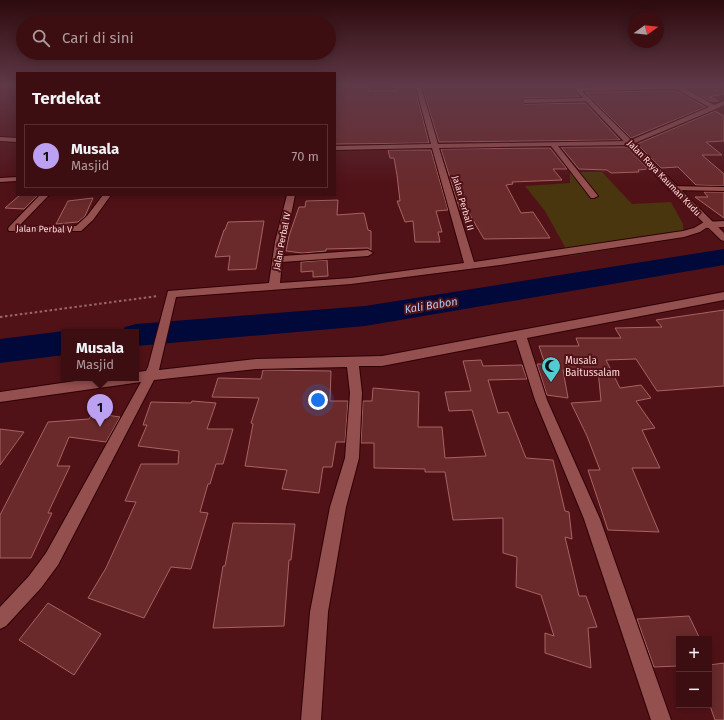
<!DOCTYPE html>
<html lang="id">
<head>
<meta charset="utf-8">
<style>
  :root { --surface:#3d0e11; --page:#481c1f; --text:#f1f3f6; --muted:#ad9c9f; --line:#562e31; --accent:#bca0f2 }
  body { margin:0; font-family:"Fira Sans",sans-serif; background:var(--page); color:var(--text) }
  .controls { position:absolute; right:12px; bottom:12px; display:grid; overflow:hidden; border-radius:0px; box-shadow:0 2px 10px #0003 }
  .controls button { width:36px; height:36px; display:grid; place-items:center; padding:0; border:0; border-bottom:1px solid var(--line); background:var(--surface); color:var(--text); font:20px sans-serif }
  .compass { position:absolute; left:628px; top:12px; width:36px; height:36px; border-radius:50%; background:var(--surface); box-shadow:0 2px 10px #0003; rotate:75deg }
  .you { position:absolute; left:318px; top:400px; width:14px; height:14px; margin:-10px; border:3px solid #fff; border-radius:50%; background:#1a73e8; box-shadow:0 0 0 6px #1a73e833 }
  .badge { display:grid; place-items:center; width:26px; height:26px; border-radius:50%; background:var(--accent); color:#111; font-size:13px; font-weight:700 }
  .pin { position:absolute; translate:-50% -33px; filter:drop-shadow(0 1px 2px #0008) }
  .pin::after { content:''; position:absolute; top:21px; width:14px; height:12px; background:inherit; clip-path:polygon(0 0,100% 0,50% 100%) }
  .popup { position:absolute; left:61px; top:329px; width:78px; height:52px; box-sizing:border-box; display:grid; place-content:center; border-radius:0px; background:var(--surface); filter:drop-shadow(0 1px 3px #0005); font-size:13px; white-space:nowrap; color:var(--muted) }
  .popup b { font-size:15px; color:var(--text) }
  .popup::after { content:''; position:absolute; left:50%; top:100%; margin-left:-8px; border:8px solid transparent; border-top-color:var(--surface) }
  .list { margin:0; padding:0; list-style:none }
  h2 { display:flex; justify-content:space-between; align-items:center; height:52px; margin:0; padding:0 16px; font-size:17px }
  h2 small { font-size:13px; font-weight:400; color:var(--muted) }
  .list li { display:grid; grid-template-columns:26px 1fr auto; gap:12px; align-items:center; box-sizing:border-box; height:64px; margin:0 8px 8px; padding:0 8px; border:1px solid var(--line); border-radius:0px }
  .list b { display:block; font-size:15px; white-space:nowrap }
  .list p { margin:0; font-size:13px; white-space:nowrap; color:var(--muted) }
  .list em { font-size:13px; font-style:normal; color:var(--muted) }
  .icon { flex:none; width:22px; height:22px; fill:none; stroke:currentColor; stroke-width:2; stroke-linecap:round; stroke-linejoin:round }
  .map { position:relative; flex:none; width:724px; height:720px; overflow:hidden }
  .search { position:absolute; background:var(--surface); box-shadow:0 2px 10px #0003; left:16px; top:16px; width:320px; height:44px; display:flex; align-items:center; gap:10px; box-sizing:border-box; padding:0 14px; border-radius:22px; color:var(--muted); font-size:15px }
  .panel { position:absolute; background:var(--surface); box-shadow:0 2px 10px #0003; left:16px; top:72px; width:320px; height:124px; border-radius:0px }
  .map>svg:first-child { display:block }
  .green { fill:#49350e }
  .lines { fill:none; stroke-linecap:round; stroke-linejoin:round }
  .river { fill:#000939; fill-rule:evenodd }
  .building { fill:#6a2a2c; stroke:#a86261 }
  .minor-casing { stroke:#2e0105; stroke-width:2 }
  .tertiary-casing { stroke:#2e0105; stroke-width:2 }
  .path { stroke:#996769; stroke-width:2; stroke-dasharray:2.5 2.5; stroke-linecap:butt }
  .minor { fill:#944f4f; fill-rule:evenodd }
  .tertiary { fill:#944f4f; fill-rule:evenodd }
  .labels { text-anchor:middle; stroke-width:4; stroke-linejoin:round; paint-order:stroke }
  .far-street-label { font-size:9px; fill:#fcdad9; stroke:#511217 }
  .poi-label { font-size:10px; fill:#fcdad9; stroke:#511217; text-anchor:start }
  .water-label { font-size:11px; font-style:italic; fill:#aecbfb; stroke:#511217 }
</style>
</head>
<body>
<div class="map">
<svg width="724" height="720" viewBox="0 0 724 720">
  <rect width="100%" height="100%" fill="#511217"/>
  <polygon class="green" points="570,172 602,172 632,204 671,202 683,224 684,237 570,256 545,211 525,186 570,183"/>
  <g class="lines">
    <g class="river">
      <polygon points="724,249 724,265 365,326 136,346 136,332 122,332 125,327 136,324 365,306"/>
      <polygon points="64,331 66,332 64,332 64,355 0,363 0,339"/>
    </g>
  </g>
  <g class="building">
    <polygon points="335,84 367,84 369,91 397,91 396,84 414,84 429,143 335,144"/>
    <polygon points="421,84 569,84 580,97 525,98 521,101 525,104 585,103 620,140 439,142"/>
    <polygon points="577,84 675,84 580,86"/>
    <polygon points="676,84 724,84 724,94 709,97 718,101 710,101"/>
    <polygon points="676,91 706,107 631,138 585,92"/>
    <polygon points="715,111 724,116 724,141 706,142 722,155 702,155 724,174 724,186 696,185 678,167 661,168 637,144"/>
    <polygon points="561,147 627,147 648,169 638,170 639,172 611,173 607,170 579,169"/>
    <polygon points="550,148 567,169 553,169 562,180 512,182 513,184 506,185 521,213 533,212 550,238 484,239 467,210 460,210 441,149"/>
    <polygon points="388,150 431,150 448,210 436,211 442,232 438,232 440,242 415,242 413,221 405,222 397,201 400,201 397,175 394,158 390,158"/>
    <polygon points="704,192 724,192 724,218 695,197 708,197"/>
    <polygon points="20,195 38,195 24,209 5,208"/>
    <polygon points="93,198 85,216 78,222 56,224 68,201"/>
    <polygon points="338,200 337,215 364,213 368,230 371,231 371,250 368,248 326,249 326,251 302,253 286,251 289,236 299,207 305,207 306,201"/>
    <polygon points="264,221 256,269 228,270 230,256 215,257 224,230 225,230 228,222"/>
    <polygon points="327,260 328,276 313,277 313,271 301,272 301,262"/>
    <polygon points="724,310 724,386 657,391 636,359 606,360 620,388 641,385 651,398 636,401 655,428 642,430 660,468 632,468 659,532 608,530 588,470 600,470 587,436 571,403 601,401 598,370 563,370 568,398 547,395 537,364 545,364 539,346 579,346 576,338 621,338 615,328 662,327 656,320"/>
    <polygon points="481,360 483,366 522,365 527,379 488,380 498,413 508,412 526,458 553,460 565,511 569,512 572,539 565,537 579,596 586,596 597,627 588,628 591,668 545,653 545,633 554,636 541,595 516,587 517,557 503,553 503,518 453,520 445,472 425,472 425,469 374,468 374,443 361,443 363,401 372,401 373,388 419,392 418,427 442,427 445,458 486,456 472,410 449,411 445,392 471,391 463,361"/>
    <polygon points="263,370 331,371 330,401 348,401 345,442 336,442 332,467 323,467 319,493 282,489 287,470 245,466 253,424 251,423 259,398 212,397 218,378 261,379"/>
    <polygon points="192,401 216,403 207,429 233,429 223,464 216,464 210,484 208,484 200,512 208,513 191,569 171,567 144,618 88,598 106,568 136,502 125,501 141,464 178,464 179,451 138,446 147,425 143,425 151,402 191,403"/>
    <polygon points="93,413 120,417 106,442 69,437 57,466 70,466 48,513 52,513 31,558 0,558 0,515 48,422 89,419"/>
    <polygon points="0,429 24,432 0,465"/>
    <polygon points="233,523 295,524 291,560 289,560 284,626 213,628 223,566 225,566"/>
    <polygon points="48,603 101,634 74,675 19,640"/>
    <polygon points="689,616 700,639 679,639 679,666 654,667 637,619"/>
    <polygon points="724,663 724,720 715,720 709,703 709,665"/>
  </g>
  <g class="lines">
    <defs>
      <g id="minor">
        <polygon points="415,84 420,84 438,144 629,141 709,107 676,89 577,91 577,89 579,88 676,85 684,88 714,105 724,101 724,105 716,109 630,145 558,146 598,196 594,198 591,198 551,146 439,148 474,262 683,231 694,228 704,222 724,221 724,227 706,228 700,232 684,237 500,265 351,284 176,297 159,370 256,359 382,356 724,292 724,300 527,338 547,400 600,519 671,720 651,720 584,519 535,400 516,340 382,366 359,366 362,393 359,458 346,507 328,612 321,720 301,720 310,612 330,507 345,458 350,393 347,367 256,369 154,380 58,565 41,588 6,626 0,629 0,607 29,576 46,553 141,382 0,402 0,392 96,378 136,378 136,372 146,371 148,367 168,291 269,283 275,242 287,195 295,195 283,256 368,250 373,253 368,256 282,262 280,283 351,278 464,263 432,148 335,150 335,146 431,144"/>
        <polygon points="588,98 591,100 590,101 525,103 522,101 525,99"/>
        <polygon points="0,137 17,138 17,142 0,141"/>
        <polygon points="17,177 17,181 0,182 0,178"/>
        <polygon points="669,186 724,187 724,191 672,190 669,190"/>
        <polygon points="40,195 49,195 19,226 76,226 87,216 103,195 111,195 93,220 81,231 9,231 8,229 9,227"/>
      </g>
      <polygon id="tertiary" points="570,84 575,84 724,233 724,241 721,240 663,183"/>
    </defs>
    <use href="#minor" class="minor-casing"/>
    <use href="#tertiary" class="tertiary-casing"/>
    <polyline class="path" points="0,317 158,296"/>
    <use href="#minor" class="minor"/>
    <use href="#tertiary" class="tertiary"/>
  </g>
  <linearGradient id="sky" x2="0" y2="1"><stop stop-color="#2d0a0d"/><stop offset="0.46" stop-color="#5f3947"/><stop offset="1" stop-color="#5f3947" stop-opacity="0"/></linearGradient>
  <rect width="724" height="184" fill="url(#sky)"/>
  <defs>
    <symbol id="mosque-pin" viewBox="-11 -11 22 30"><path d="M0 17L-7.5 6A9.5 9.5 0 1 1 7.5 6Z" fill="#51ccd3" stroke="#511217"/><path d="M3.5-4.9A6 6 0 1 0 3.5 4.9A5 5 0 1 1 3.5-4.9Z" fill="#111"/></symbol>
  </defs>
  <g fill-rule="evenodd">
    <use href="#mosque-pin" x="540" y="355" width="22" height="30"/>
  </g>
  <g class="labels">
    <g class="far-street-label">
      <text transform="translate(664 178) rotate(46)" y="3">Jalan Raya Kauman Kudu</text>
      <text transform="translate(463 203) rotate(74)" y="3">Jalan Perbal II</text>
      <text transform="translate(44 229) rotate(1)" y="3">Jalan Perbal V</text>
      <text transform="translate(282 241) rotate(-79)" y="3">Jalan Perbal IV</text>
    </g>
    <g class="poi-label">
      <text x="565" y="364">Musala<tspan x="565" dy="12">Baitussalam</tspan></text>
    </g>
    <g class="water-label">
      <text transform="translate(431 305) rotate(-9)" y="4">Kali Babon</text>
    </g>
  </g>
</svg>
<div class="controls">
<button>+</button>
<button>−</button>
</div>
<svg class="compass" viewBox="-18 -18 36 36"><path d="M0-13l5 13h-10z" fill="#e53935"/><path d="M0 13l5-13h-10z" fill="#ad9c9f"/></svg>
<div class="you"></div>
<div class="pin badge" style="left:100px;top:427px">1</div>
<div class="popup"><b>Musala</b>Masjid</div>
<div class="search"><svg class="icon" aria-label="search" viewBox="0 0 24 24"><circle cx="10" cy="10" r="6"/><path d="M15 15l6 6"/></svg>Cari di sini</div>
<section class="panel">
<h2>Terdekat<small></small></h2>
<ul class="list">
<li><span class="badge">1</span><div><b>Musala</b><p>Masjid</p></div><em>70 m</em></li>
</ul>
</section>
</div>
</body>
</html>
